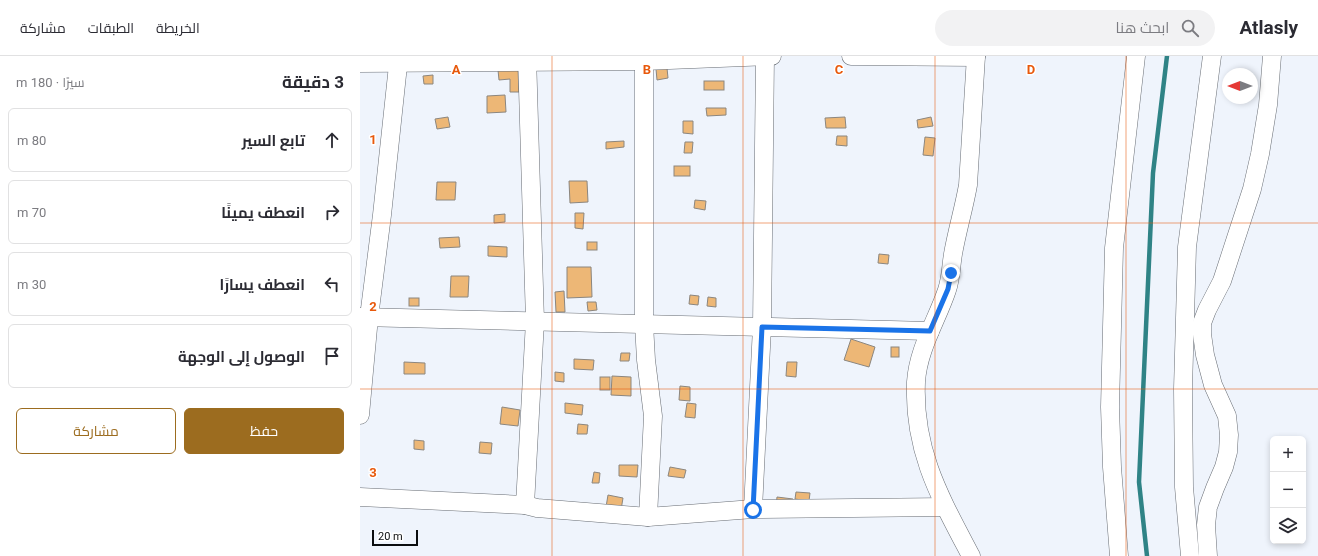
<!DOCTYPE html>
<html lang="ar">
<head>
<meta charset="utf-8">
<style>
  :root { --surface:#fff; --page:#f2f2f3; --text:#2b2b33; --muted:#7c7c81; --line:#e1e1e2; --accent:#9c6c1f }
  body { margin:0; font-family:Roboto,Cairo,sans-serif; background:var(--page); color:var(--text); direction:rtl }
  .controls { position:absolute; right:12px; bottom:12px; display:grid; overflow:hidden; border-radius:6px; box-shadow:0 2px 6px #0003 }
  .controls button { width:36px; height:36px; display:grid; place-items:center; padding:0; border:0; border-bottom:1px solid var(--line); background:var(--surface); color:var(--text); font:20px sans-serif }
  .compass { position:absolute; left:862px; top:12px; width:36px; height:36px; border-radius:50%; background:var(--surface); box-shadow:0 2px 6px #0003; rotate:270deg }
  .scale { position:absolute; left:12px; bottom:10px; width:46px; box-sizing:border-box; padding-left:4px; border:2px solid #0b0d0f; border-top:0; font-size:11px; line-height:14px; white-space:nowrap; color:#0b0d0f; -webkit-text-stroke:3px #fff; paint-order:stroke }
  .stop { position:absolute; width:12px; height:12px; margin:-9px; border:3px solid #1a73e8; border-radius:50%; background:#fff }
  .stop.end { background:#1a73e8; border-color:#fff; box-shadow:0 1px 4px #0008 }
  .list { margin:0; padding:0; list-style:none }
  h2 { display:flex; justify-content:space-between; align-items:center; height:52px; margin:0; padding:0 16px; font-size:17px }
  h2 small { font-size:13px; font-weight:400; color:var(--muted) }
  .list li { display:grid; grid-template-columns:26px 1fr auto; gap:12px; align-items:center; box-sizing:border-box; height:64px; margin:0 8px 8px; padding:0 8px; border:1px solid var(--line); border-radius:6px }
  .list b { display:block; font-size:15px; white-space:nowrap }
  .list em { font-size:13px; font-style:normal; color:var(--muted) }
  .actions { display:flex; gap:8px; padding:12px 16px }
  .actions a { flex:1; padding:9px 0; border:1px solid var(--accent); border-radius:6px; text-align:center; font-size:14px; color:var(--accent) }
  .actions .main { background:var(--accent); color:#fff }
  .icon { flex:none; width:22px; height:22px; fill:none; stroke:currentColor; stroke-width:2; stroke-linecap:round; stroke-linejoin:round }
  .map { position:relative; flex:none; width:958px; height:500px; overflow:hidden; direction:ltr }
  header { display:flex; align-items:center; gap:24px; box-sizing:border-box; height:56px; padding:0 20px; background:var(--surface); border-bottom:1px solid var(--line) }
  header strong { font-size:19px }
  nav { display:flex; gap:22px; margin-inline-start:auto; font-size:14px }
  .search { width:280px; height:36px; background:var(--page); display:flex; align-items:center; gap:10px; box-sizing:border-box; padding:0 14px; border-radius:22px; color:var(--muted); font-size:15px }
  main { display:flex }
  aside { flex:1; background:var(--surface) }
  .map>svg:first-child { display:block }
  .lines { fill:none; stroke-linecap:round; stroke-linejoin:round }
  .stream { stroke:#2f8386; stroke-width:4.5 }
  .building { fill:#edb776; stroke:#8b867f }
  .minor-casing { stroke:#686d74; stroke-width:19 }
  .minor { stroke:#fff; stroke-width:18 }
  .route { stroke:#1a73e8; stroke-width:5 }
  .grid { fill:none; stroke:#e8590c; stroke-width:1; stroke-opacity:0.55 }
  .grid-label { font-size:13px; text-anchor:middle; font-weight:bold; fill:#e8590c; stroke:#fff; stroke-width:3; stroke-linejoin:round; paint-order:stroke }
</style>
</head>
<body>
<header>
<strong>Atlasly</strong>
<div class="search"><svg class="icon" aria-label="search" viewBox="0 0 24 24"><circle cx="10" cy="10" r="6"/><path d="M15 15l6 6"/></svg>ابحث هنا</div>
<nav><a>الخريطة</a><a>الطبقات</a><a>مشاركة</a></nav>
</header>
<main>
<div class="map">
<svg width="958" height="500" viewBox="0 0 958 500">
  <rect width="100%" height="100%" fill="#eff4fc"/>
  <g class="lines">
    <polyline class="stream" points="787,500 779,426 793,117 807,0"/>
  </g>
  <g class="building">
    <polygon points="307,12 308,22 297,24 296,13"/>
    <polygon points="158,13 159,36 150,36 150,23 139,24 138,14"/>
    <polygon points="73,19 73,28 64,28 63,20"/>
    <rect x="344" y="25" width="20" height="9"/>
    <polygon points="145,39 146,56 127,57 127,40"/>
    <polygon points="346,52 366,52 366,59 347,60"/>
    <polygon points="88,61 90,71 77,73 75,63"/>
    <polygon points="485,61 486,72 466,72 465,62"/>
    <polygon points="571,61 573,70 558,72 557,64"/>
    <polygon points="323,65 333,65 333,78 323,77"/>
    <polygon points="477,80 487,80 487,90 476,89"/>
    <polygon points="565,81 575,82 573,100 563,99"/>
    <polygon points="264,85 264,91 246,93 246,86"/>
    <polygon points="325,86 333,86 332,97 324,97"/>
    <rect x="314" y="110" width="16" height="10"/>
    <polygon points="209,125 227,125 228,146 210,147"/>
    <polygon points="77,126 96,126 95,144 76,144"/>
    <polygon points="335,144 346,145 345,154 334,152"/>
    <polygon points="215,157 224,157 223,173 215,172"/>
    <polygon points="145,158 145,166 134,167 134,159"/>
    <polygon points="99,181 100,191 80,192 79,182"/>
    <rect x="227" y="186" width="10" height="8"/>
    <polygon points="128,190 147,191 147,201 128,200"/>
    <polygon points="519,198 529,199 528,208 518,207"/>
    <polygon points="207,211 231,211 232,241 207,242"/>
    <polygon points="91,220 109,220 108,241 90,241"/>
    <polygon points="204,235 205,256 196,256 195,236"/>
    <polygon points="330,239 339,240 338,249 329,248"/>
    <polygon points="348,241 356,242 356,251 347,250"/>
    <rect x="49" y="242" width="10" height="8"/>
    <polygon points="227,246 236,246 237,254 228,255"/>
    <polygon points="491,283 515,291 509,311 484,304"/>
    <rect x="531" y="291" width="8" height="10"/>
    <polygon points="261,297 270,297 269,305 260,305"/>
    <polygon points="214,303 234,304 233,314 214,313"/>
    <polygon points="44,306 65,307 65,318 44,318"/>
    <polygon points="427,306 437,306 436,321 426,320"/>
    <polygon points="195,316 204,317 204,326 195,325"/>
    <polygon points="252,320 271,321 271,340 251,339"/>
    <rect x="240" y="321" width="10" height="13"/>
    <polygon points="320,330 330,331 330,345 319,344"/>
    <polygon points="205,347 223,349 222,359 205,357"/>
    <polygon points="327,347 336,348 335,362 325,361"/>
    <polygon points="142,351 160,354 158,370 140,368"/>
    <polygon points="218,368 228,369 227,378 217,378"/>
    <polygon points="54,384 64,385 64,394 54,393"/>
    <polygon points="120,386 132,387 131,398 119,397"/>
    <polygon points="259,409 278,409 277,421 259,420"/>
    <polygon points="310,411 326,414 324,422 308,420"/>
    <polygon points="234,416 240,417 239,427 232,427"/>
    <polygon points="436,436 450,437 449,445 435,443"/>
    <polygon points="248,439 263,442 261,454 246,451"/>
    <polygon points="417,441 433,443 432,453 416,451"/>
  </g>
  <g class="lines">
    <defs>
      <g id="minor">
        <polyline points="491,0 616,1"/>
        <polyline points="284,5 284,268 286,304 293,360 288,461"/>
        <polyline points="0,7 284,5 412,0"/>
        <polyline points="0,261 570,275"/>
        <polyline points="0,359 9,261 22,159 39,0"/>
        <polyline points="0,441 165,449 177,452 288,461 393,453 585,451"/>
        <polyline points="165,449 175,265 167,0"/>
        <polyline points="393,453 402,271 405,0"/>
        <path d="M611 500C580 441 553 395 556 326 558 293 577 264 587 234 591 222 591 210 593 198 597 175 604 152 608 129L616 0"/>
        <polyline points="759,500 752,411 750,351 754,192 776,0"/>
        <polyline points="830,500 824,431 823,333 827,191 852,0"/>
        <polyline points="848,500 846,469 848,451 855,432 864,411 868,396 869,379 867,360 853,329 845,299 842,278 842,267 847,254 862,225 892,133 900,98 908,49 912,0"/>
      </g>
    </defs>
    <use href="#minor" class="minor-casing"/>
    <use href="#minor" class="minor"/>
  </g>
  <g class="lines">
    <polyline class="route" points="393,454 402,271 570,275 588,233 591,217"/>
  </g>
  <path class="grid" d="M192 0V500M383 0V500M575 0V500M766 0V500M0 167H958M0 333H958"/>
  <g class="grid-label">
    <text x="96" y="18">A</text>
    <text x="287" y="18">B</text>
    <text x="479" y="18">C</text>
    <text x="671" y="18">D</text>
    <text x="13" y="88">1</text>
    <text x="13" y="255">2</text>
    <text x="13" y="421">3</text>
  </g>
</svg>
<div class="controls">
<button>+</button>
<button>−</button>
<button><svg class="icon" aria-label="layers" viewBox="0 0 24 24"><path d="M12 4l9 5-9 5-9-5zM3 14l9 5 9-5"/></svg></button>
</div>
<svg class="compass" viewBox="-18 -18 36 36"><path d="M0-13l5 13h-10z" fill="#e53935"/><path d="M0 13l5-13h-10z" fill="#7c7c81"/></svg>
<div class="scale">20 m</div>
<div class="stop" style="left:393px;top:454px"></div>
<div class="stop end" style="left:591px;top:217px"></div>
</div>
<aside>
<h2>3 دقيقة<small>سيرًا · 180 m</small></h2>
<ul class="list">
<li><svg class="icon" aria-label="ahead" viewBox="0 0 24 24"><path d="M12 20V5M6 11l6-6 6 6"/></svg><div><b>تابع السير</b></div><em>80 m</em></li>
<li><svg class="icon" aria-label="right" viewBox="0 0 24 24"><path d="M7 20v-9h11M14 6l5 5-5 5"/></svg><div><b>انعطف يمينًا</b></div><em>70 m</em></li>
<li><svg class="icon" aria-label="left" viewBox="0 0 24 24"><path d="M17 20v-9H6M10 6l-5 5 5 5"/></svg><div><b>انعطف يسارًا</b></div><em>30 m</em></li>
<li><svg class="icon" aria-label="arrive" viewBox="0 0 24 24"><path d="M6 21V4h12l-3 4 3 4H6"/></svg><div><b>الوصول إلى الوجهة</b></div></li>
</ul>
<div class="actions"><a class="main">حفظ</a><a>مشاركة</a></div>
</aside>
</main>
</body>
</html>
